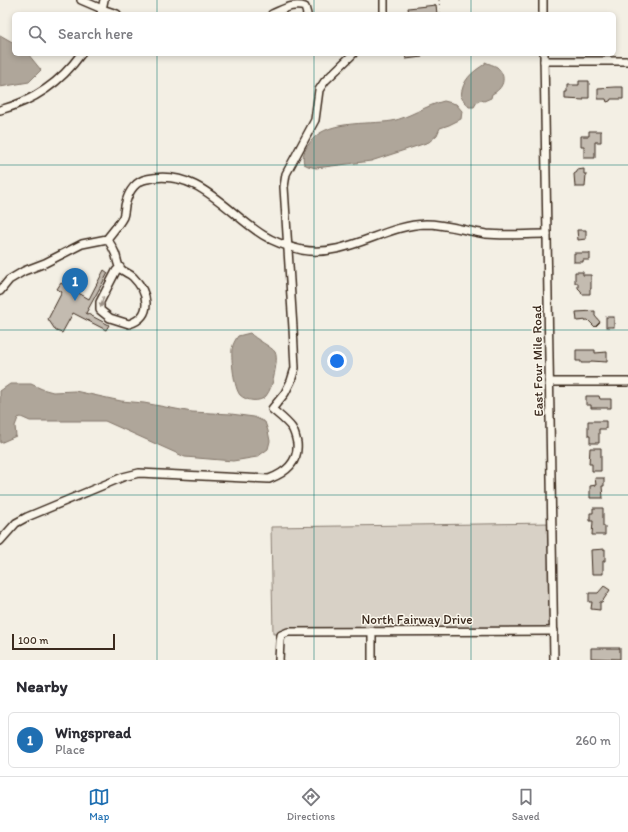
<!DOCTYPE html>
<html lang="en">
<head>
<meta charset="utf-8">
<style>
  :root { --surface:#fff; --page:#f2f2f3; --text:#2b2b33; --muted:#7c7c81; --line:#e1e1e2; --accent:#1f6fb2 }
  body { margin:0; font-family:Itim,sans-serif; background:var(--page); color:var(--text) }
  .scale { position:absolute; left:12px; bottom:10px; width:103px; box-sizing:border-box; padding-left:4px; border:2px solid #3b2a1e; border-top:0; font-size:11px; line-height:14px; white-space:nowrap; color:#3b2a1e; -webkit-text-stroke:3px #fbf7ec; paint-order:stroke }
  .you { position:absolute; left:337px; top:361px; width:14px; height:14px; margin:-10px; border:3px solid #fff; border-radius:50%; background:#1a73e8; box-shadow:0 0 0 6px #1a73e833 }
  .badge { display:grid; place-items:center; width:26px; height:26px; border-radius:50%; background:var(--accent); color:#fff; font-size:13px; font-weight:700 }
  .pin { position:absolute; translate:-50% -33px; filter:drop-shadow(0 1px 2px #0008) }
  .pin::after { content:''; position:absolute; top:21px; width:14px; height:12px; background:inherit; clip-path:polygon(0 0,100% 0,50% 100%) }
  .list { margin:0; padding:0; list-style:none }
  h2 { display:flex; justify-content:space-between; align-items:center; height:52px; margin:0; padding:0 16px; font-size:17px }
  h2 small { font-size:13px; font-weight:400; color:var(--muted) }
  .list li { display:grid; grid-template-columns:26px 1fr auto; gap:12px; align-items:center; box-sizing:border-box; height:56px; margin:0 8px 8px; padding:0 8px; border:1px solid var(--line); border-radius:6px }
  .list b { display:block; font-size:15px; white-space:nowrap }
  .list p { margin:0; font-size:13px; white-space:nowrap; color:var(--muted) }
  .list em { font-size:13px; font-style:normal; color:var(--muted) }
  .icon { flex:none; width:22px; height:22px; fill:none; stroke:currentColor; stroke-width:2; stroke-linecap:round; stroke-linejoin:round }
  .map { position:relative; flex:none; width:628px; height:660px; overflow:hidden }
  .search { position:absolute; background:var(--surface); box-shadow:0 2px 6px #0003; left:12px; right:12px; top:12px; height:44px; display:flex; align-items:center; gap:10px; box-sizing:border-box; padding:0 14px; border-radius:6px; color:var(--muted); font-size:15px }
  .sheet { height:116px; background:var(--surface) }
  nav { display:flex; justify-content:space-around; align-items:center; box-sizing:border-box; height:56px; border-top:1px solid var(--line); background:var(--surface); font-size:11px; color:var(--muted) }
  nav a { display:grid; justify-items:center; gap:2px }
  nav .on { color:var(--accent) }
  .map>svg:first-child { display:block }
  .green { fill:#d8d1c6; stroke:#8a7e72 }
  .water { fill:#afa69a; stroke:#817468 }
  .building { fill:#c3bbb0; stroke:#3b2a1e }
  .lines { fill:none; stroke-linecap:round; stroke-linejoin:round }
  .minor-casing { stroke:#3b2a1e; stroke-width:10 }
  .path { stroke:#3b2a1e; stroke-width:1; stroke-dasharray:1 3; stroke-linecap:butt }
  .minor { stroke:#fbf7ec; stroke-width:7 }
  .oneway { fill:#9b9085 }
  .grid { fill:none; stroke:#0f766e; stroke-width:1; stroke-opacity:0.55 }
  .labels { text-anchor:middle; stroke-width:3; stroke-linejoin:round; paint-order:stroke }
  .street-label { font-size:13px; fill:#3b2a1e; stroke:#fbf7ec }
</style>
</head>
<body>
<div class="map">
<svg width="628" height="660" viewBox="0 0 628 660">
  <rect width="100%" height="100%" fill="#f3efe4"/>
  <filter id="ink" filterUnits="userSpaceOnUse"><feTurbulence type="fractalNoise" baseFrequency=".025" numOctaves="2"/><feDisplacementMap in="SourceGraphic" scale="8" xChannelSelector="R" yChannelSelector="G"/><feConvolveMatrix kernelMatrix="1 2 1 2 8 2 1 2 1" color-interpolation-filters="sRGB"/></filter>
  <g filter="url(#ink)">
    <polygon class="green" points="552,523 554,631 273,634 271,527"/>
    <g class="water">
      <polygon points="0,35 14,43 14,54 28,54 41,70 29,82 0,87"/>
      <path d="M485 62C489 64 494 65 497 67 508 77 503 89 492 94L491 98 484 101 481 100 477 102 474 107H469L461 97C462 80 472 72 485 64Z"/>
      <path d="M444 101 456 104 462 111 461 119 449 125 440 128 437 135 429 142 414 147 371 161 316 168 308 166 304 164C302 155 304 151 309 144 324 119 367 125 392 121 408 118 427 105 444 101Z"/>
      <path d="M250 333C255 339 272 347 275 352 278 358 275 369 274 376 273 382 270 391 266 396 260 403 246 401 240 395 234 388 231 359 232 349 233 344 235 340 238 336Z"/>
      <polygon points="10,384 31,384 42,389 53,392 75,391 121,401 144,403 192,412 231,414 254,417 265,422 268,431 270,441 268,449 257,457 233,461 185,457 105,421 30,421 21,417 18,418 15,426 16,436 0,443 0,391"/>
    </g>
    <g class="building">
      <polygon points="436,5 437,14 409,14 408,8"/>
      <polygon points="405,54 421,54 422,57 406,59"/>
      <polygon points="579,81 589,81 589,98 584,98 584,100 565,99 565,92 567,92 567,85 579,85"/>
      <polygon points="615,87 623,87 623,99 611,99 610,101 607,102 606,99 598,99 598,88"/>
      <polygon points="589,131 601,131 601,142 595,142 595,158 584,158 584,146 581,146 581,136 589,136"/>
      <polygon points="584,169 584,174 586,174 585,187 575,187 574,174 577,172 577,170"/>
      <polygon points="577,230 586,230 586,239 578,240"/>
      <polygon points="574,253 590,253 590,260 583,260 583,262 574,262"/>
      <polygon points="104,270 108,273 86,313 109,325 106,330 73,313 62,333 56,331 48,319 62,292 57,289 61,283 89,299"/>
      <polygon points="575,272 583,272 583,275 591,275 591,289 590,289 590,294 582,294 581,291 578,288 578,283 575,283"/>
      <polygon points="595,311 595,316 600,322 595,327 588,320 577,321 576,312"/>
      <rect x="606" y="317" width="8" height="10"/>
      <polygon points="576,350 595,350 595,353 607,352 607,362 591,361 590,363 581,363 581,361 576,361"/>
      <polygon points="586,396 599,396 600,399 611,399 611,408 591,408 591,405 586,405"/>
      <polygon points="588,421 606,421 606,429 599,429 599,443 590,443 590,436 588,436"/>
      <polygon points="590,448 601,448 601,471 592,471 592,464 589,464"/>
      <polygon points="595,478 604,478 604,486 602,486 603,498 590,498 590,486 596,485"/>
      <polygon points="593,508 603,508 603,526 605,526 605,535 592,535 593,521 590,521 590,513 593,513"/>
      <polygon points="605,549 605,561 603,561 603,574 592,574 591,550"/>
      <polygon points="604,586 610,590 602,602 600,602 600,610 591,609 592,602 589,602 589,593 598,593"/>
      <polygon points="591,648 620,648 620,659 591,658"/>
    </g>
    <g class="lines">
      <defs>
        <g id="minor">
          <polyline points="81,0 102,9 117,14"/>
          <polyline points="384,0 384,14"/>
          <polyline points="543,0 543,14"/>
          <polyline points="101,14 104,0"/>
          <path d="M272 14C284 9 293 3 305 7L307 14"/>
          <polyline points="544,54 554,660"/>
          <polyline points="544,61 628,61"/>
          <path d="M0 110C33 101 61 82 81 54"/>
          <path d="M107 239C111 244 113 248 115 253 117 257 117 264 120 268 123 272 129 273 133 277 148 292 154 316 129 324L110 318 100 310V302L116 271 120 267"/>
          <path d="M0 291 9 280 24 271 45 263 82 244 107 239C112 232 119 225 123 217 125 212 124 207 126 202 129 191 136 181 147 179 198 168 226 212 263 235 274 242 289 247 302 250 346 258 384 225 426 224 446 224 466 231 486 234 506 236 527 234 547 234"/>
          <polyline points="549,382 628,382"/>
          <path d="M0 541 16 523 27 517 123 477 139 473 269 479C285 473 299 463 297 443 296 438 295 433 292 428 287 421 279 415 272 409L285 393 291 381 295 368 293 328 284 187 286 174 315 120 319 90 325 81 353 54"/>
          <polyline points="372,631 372,660"/>
          <polyline points="279,660 280,641 281,635 288,632 554,631"/>
        </g>
      </defs>
      <use href="#minor" class="minor-casing"/>
      <polyline class="path" points="439,0 440,14"/>
      <use href="#minor" class="minor"/>
    </g>
    <defs><path id="oneway-solid" d="M-6-.8H1V-3.2L6.5 0L1 3.2V.8H-6Z"/></defs>
    <use class="oneway" href="#oneway-solid" transform="translate(102 302) rotate(105)"/>
  </g>
  <path class="grid" d="M157 0V14M314 0V14M471 0V14M157 54V660M314 54V660M471 54V660M0 165H628M0 330H628M0 495H628"/>
  <g class="labels">
    <g class="street-label">
      <text transform="translate(537 361) rotate(-91)" y="5">East Four Mile Road</text>
      <text x="417" y="624">North Fairway Drive</text>
    </g>
  </g>
</svg>
<div class="scale">100 m</div>
<div class="you"></div>
<div class="pin badge" style="left:75px;top:301px">1</div>
<div class="search"><svg class="icon" aria-label="search" viewBox="0 0 24 24"><circle cx="10" cy="10" r="6"/><path d="M15 15l6 6"/></svg>Search here</div>
</div>
<section class="sheet">
<h2>Nearby<small></small></h2>
<ul class="list">
<li><span class="badge">1</span><div><b>Wingspread</b><p>Place</p></div><em>260 m</em></li>
</ul>
</section>
<nav>
<a class="on"><svg class="icon" aria-label="map" viewBox="0 0 24 24"><path d="M3 6l6-2 6 2 6-2v14l-6 2-6-2-6 2zM9 4v14M15 6v14"/></svg>Map</a>
<a><svg class="icon" aria-label="directions" viewBox="0 0 24 24"><path d="M12 3l9 9-9 9-9-9zM9 14v-3h6M13 9l2 2-2 2"/></svg>Directions</a>
<a><svg class="icon" aria-label="saved" viewBox="0 0 24 24"><path d="M7 4h10v16l-5-4-5 4z"/></svg>Saved</a>
</nav>
</body>
</html>
